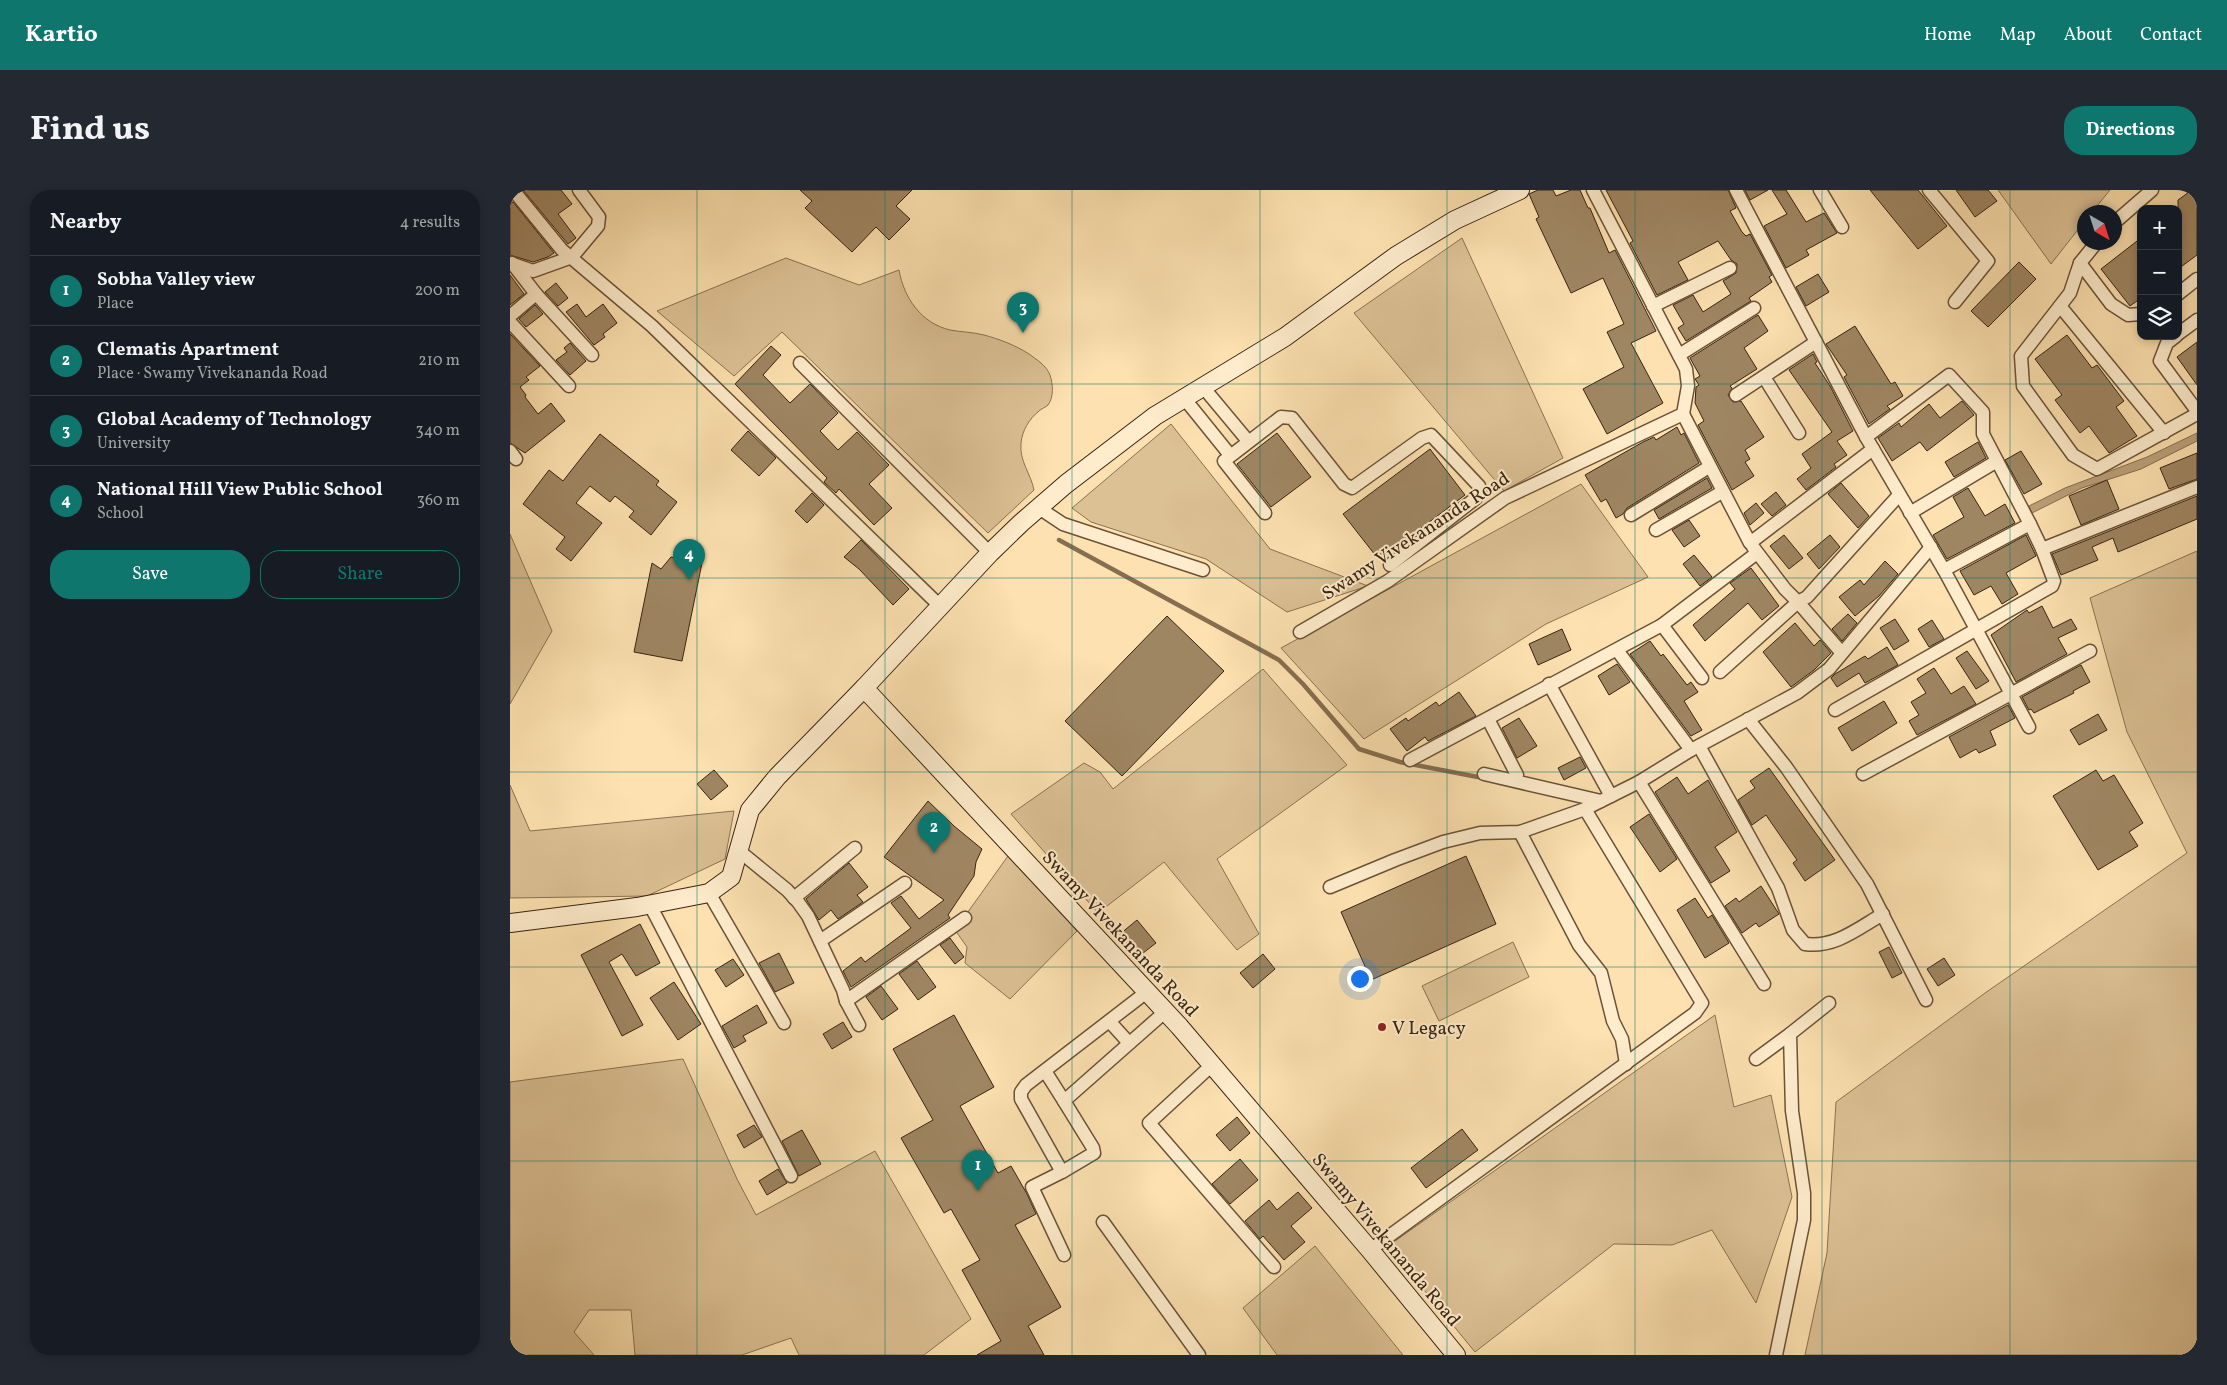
<!DOCTYPE html>
<html lang="en">
<head>
<meta charset="utf-8">
<style>
  :root { --surface:#171b24; --page:#242831; --text:#f1f3f6; --muted:#9ea1a6; --line:#363941; --accent:#0f766e }
  body { margin:0; font-family:Vollkorn,serif; background:var(--page); color:var(--text) }
  .controls { position:absolute; right:15px; top:15px; display:grid; overflow:hidden; border-radius:10px; box-shadow:0 2px 8px #0003 }
  .controls button { width:45px; height:45px; display:grid; place-items:center; padding:0; border:0; border-bottom:1px solid var(--line); background:var(--surface); color:var(--text); font:25px sans-serif }
  .compass { position:absolute; left:1567px; top:15px; width:45px; height:45px; border-radius:50%; background:var(--surface); box-shadow:0 2px 8px #0003; rotate:141deg }
  .you { position:absolute; left:849px; top:788px; width:18px; height:18px; margin:-12px; border:4px solid #fff; border-radius:50%; background:#1a73e8; box-shadow:0 0 0 8px #1a73e833 }
  .badge { display:grid; place-items:center; width:32px; height:32px; border-radius:50%; background:var(--accent); color:#fff; font-size:16px; font-weight:700 }
  .pin { position:absolute; translate:-50% -41px; filter:drop-shadow(0 1px 2px #0008) }
  .pin::after { content:''; position:absolute; top:26px; width:18px; height:15px; background:inherit; clip-path:polygon(0 0,100% 0,50% 100%) }
  .list { margin:0; padding:0; list-style:none }
  h2 { display:flex; justify-content:space-between; align-items:center; height:65px; margin:0; padding:0 20px; font-size:21px }
  h2 small { font-size:16px; font-weight:400; color:var(--muted) }
  .list li { display:grid; grid-template-columns:32px 1fr auto; gap:15px; align-items:center; box-sizing:border-box; height:70px; padding:0 20px; border-top:1px solid var(--line) }
  .list b { display:block; font-size:19px; white-space:nowrap }
  .list p { margin:0; font-size:16px; white-space:nowrap; color:var(--muted) }
  .list em { font-size:16px; font-style:normal; color:var(--muted) }
  .actions { display:flex; gap:10px; padding:15px 20px }
  .actions a { flex:1; padding:11px 0; border:1px solid var(--accent); border-radius:20px; text-align:center; font-size:18px; color:var(--accent) }
  .actions .main { background:var(--accent); color:#fff }
  .icon { flex:none; width:28px; height:28px; fill:none; stroke:currentColor; stroke-width:2; stroke-linecap:round; stroke-linejoin:round }
  .map { position:relative; flex:none; width:1687px; height:1165px; overflow:hidden; border-radius:20px }
  header { display:flex; align-items:center; gap:30px; box-sizing:border-box; height:70px; padding:0 25px; background:var(--accent); color:#fff }
  header strong { font-size:24px }
  nav { display:flex; gap:28px; margin-inline-start:auto; font-size:18px }
  .intro { display:flex; align-items:center; justify-content:space-between; box-sizing:border-box; height:120px; padding:0 30px }
  h1 { margin:0; font-size:35px }
  .button { padding:12px 22px; border-radius:20px; background:var(--accent); color:#fff; font-size:18px; font-weight:700 }
  main { display:flex; gap:30px; padding:0 30px }
  aside { flex:1; background:var(--surface); border-radius:20px; box-shadow:0 2px 8px #0003 }
  .map>svg:first-child { display:block }
  .green { fill:#dcc195; stroke:#8b7252 }
  .water { fill:#bba07a; stroke:#876e50 }
  .lines { fill:none; stroke-linecap:round; stroke-linejoin:round }
  .stream { stroke:#876e50; stroke-width:4.5 }
  .building { fill:#9f8663; stroke:#3a2310 }
  .street-casing { stroke:#6b5238; stroke-width:15 }
  .secondary-casing { stroke:#3a2310; stroke-width:20 }
  .street { stroke:#feeccc; stroke-width:12 }
  .secondary { stroke:#feeccc; stroke-width:18 }
  .grid { fill:none; stroke:#0f766e; stroke-width:1; stroke-opacity:0.55 }
  .poi-dot { fill:#8f2418; stroke:#feeccc; stroke-width:2 }
  .labels { text-anchor:middle; stroke-width:4; stroke-linejoin:round; paint-order:stroke }
  .street-label { font-size:19px; fill:#3a2310; stroke:#feeccc }
  .poi-label { font-size:19px; fill:#3a2310; stroke:#feeccc; text-anchor:start }
</style>
</head>
<body>
<header>
<strong>Kartio</strong>
<nav><a>Home</a><a>Map</a><a>About</a><a>Contact</a></nav>
</header>
<div class="intro"><h1>Find us</h1><a class="button">Directions</a></div>
<main>
<aside>
<h2>Nearby<small>4 results</small></h2>
<ul class="list">
<li><span class="badge">1</span><div><b>Sobha Valley view</b><p>Place</p></div><em>200 m</em></li>
<li><span class="badge">2</span><div><b>Clematis Apartment</b><p>Place · Swamy Vivekananda Road</p></div><em>210 m</em></li>
<li><span class="badge">3</span><div><b>Global Academy of Technology</b><p>University</p></div><em>340 m</em></li>
<li><span class="badge">4</span><div><b>National Hill View Public School</b><p>School</p></div><em>360 m</em></li>
</ul>
<div class="actions"><a class="main">Save</a><a>Share</a></div>
</aside>
<div class="map">
<svg width="1687" height="1165" viewBox="0 0 1687 1165">
  <rect width="100%" height="100%" fill="#fde1b0"/>
  <filter id="stains"><feTurbulence type="fractalNoise" baseFrequency=".004" numOctaves="4"/><feColorMatrix values="0 0 0 0 .2 0 0 0 0 .09 0 0 0 0 .02 0 0 0 .5 -.17"/></filter>
  <radialGradient id="worn" r=".72"><stop offset=".6" stop-color="#630" stop-opacity="0"/><stop offset="1" stop-color="#630" stop-opacity=".3"/></radialGradient>
  <g class="green">
    <polygon points="1488,0 1600,0 1582,22 1574,22 1574,32 1541,74"/>
    <polygon points="952,48 1053,268 994,301 844,123"/>
    <path d="M276 68 349 95 389 80C394 108 411 133 440 140 451 142 462 142 474 145 489 149 505 155 519 164 527 170 536 175 540 185 543 194 544 207 538 215 536 217 531 219 529 221 519 229 512 241 511 253 509 271 521 284 524 300L478 343 272 142 224 186 147 121Z"/>
    <polygon points="661,234 760,359 858,396 777,422 696,369 581,332 562,318"/>
    <polygon points="1071,294 1138,387 1036,434 854,549 771,458"/>
    <polygon points="0,344 42,441 0,514"/>
    <polygon points="1687,361 1687,1165 1295,1165 1317,1063 1326,912 1475,803 1677,663 1617,542 1580,408"/>
    <polygon points="753,479 837,575 707,669 749,744 727,760 654,672 588,723 501,624 574,573 590,582 603,599"/>
    <polygon points="0,595 20,641 224,621 215,669 137,706 0,708"/>
    <polygon points="498,666 567,741 500,809 455,773 457,757 445,740"/>
    <polygon points="1003,752 1019,787 929,831 912,796"/>
    <polygon points="1205,825 1224,917 1261,905 1282,1007 1246,1113 1202,1040 1162,1055 1104,1054 965,1162 878,1056"/>
    <polygon points="173,869 227,989 246,1025 365,961 461,1129 414,1165 289,1165 281,1148 232,1165 125,1165 121,1120 79,1120 64,1142 84,1165 3,1165 0,1162 0,892"/>
    <polygon points="805,1056 893,1165 767,1165 733,1118"/>
  </g>
  <polygon class="water" points="1687,243 1687,251 1631,279 1572,298 1522,323 1519,316 1555,298 1637,267"/>
  <g class="lines">
    <polyline class="stream" points="549,350 769,470 793,494 849,559 890,572 973,588"/>
  </g>
  <g class="building">
    <polygon points="13,0 51,0 62,14 48,24 66,48 58,54"/>
    <polygon points="290,0 402,0 386,16 400,29 379,50 366,37 342,62 295,18 302,11"/>
    <polygon points="1028,0 1043,0 1046,6 1061,0 1070,0 1078,18 1080,18 1099,63 1105,60 1146,141 1121,153 1153,213 1097,244 1073,199 1114,177 1097,142 1114,134 1093,88 1061,103 1026,29 1029,27 1019,4"/>
    <polygon points="1096,0 1218,0 1226,18 1220,21 1232,42 1236,46 1240,44 1262,85 1259,87 1262,92 1239,108 1241,111 1176,151 1168,138 1174,134 1163,115 1183,105 1193,122 1221,104 1213,91 1226,83 1227,74 1221,70 1208,51 1168,72 1178,90 1147,105 1120,53 1123,51"/>
    <polygon points="1235,0 1258,0 1240,10"/>
    <polygon points="1262,0 1276,0 1296,32 1314,23 1327,43 1296,60 1299,65 1276,78 1254,36 1277,24"/>
    <polygon points="1360,0 1408,0 1437,36 1408,59"/>
    <polygon points="1446,0 1478,0 1487,11 1465,27"/>
    <polygon points="1682,0 1687,0 1687,65 1668,79 1668,10"/>
    <polygon points="3,12 44,63 38,67 23,72 0,65 0,14"/>
    <polygon points="1631,48 1631,108 1620,116 1591,79"/>
    <polygon points="1509,72 1526,89 1478,137 1461,121"/>
    <polygon points="1308,84 1319,102 1296,116 1286,97"/>
    <polygon points="0,85 14,104 0,115"/>
    <polygon points="46,93 58,108 48,116 35,102"/>
    <polygon points="67,114 76,127 93,114 107,133 93,144 95,147 84,155 56,122"/>
    <polygon points="25,115 33,124 16,137 9,129"/>
    <polygon points="1248,125 1258,141 1234,158 1247,179 1220,196 1222,198 1218,205 1223,212 1231,211 1254,247 1235,260 1240,269 1235,272 1244,286 1222,300 1188,235 1194,231 1185,213 1186,197 1189,195 1185,189 1190,186 1180,168"/>
    <polygon points="1345,136 1381,194 1385,192 1393,206 1377,216 1380,219 1359,234 1334,187 1337,185 1316,154"/>
    <polygon points="0,144 30,176 16,187 19,190 10,197 16,205 15,207 28,224 41,213 55,231 15,263 0,253"/>
    <polygon points="1557,145 1582,178 1587,175 1614,211 1606,217 1627,246 1599,263 1579,236 1570,243 1545,210 1552,205 1525,169"/>
    <polygon points="1687,152 1687,195 1667,167"/>
    <polygon points="60,153 76,171 60,185 46,170 57,162 54,158"/>
    <polygon points="261,156 271,165 253,185 280,213 300,194 328,223 310,241 328,260 347,242 379,275 359,294 382,318 364,335 329,299 326,303 314,292 317,288 225,194"/>
    <polygon points="1303,164 1307,172 1305,173 1320,196 1343,241 1327,251 1337,265 1324,274 1326,277 1296,300 1287,289 1301,278 1292,264 1322,242 1279,180"/>
    <polygon points="1452,211 1464,225 1417,261 1410,252 1382,271 1368,248 1389,233 1391,237 1419,214 1430,228"/>
    <polygon points="1167,237 1171,245 1174,243 1189,273 1117,318 1113,324 1106,328 1096,309 1091,312 1075,285 1133,252 1144,247 1146,250"/>
    <polygon points="238,241 266,268 249,286 221,260"/>
    <polygon points="767,243 801,287 761,317 727,274"/>
    <polygon points="90,244 149,291 146,295 167,312 141,345 119,327 124,321 105,306 100,312 80,296 66,313 92,333 61,371 46,359 55,347 13,314 39,280 53,291"/>
    <polygon points="1468,252 1476,268 1444,287 1435,272"/>
    <polygon points="920,259 955,305 869,370 833,324"/>
    <polygon points="1511,261 1532,294 1514,304 1495,270"/>
    <polygon points="1687,263 1687,289 1659,299 1650,278"/>
    <polygon points="1197,288 1202,298 1149,329 1144,320"/>
    <polygon points="1597,290 1609,319 1571,335 1559,306"/>
    <polygon points="1331,293 1359,326 1348,338 1318,304"/>
    <polygon points="1458,298 1475,326 1495,314 1505,333 1437,369 1423,345 1454,327 1443,307"/>
    <polygon points="1266,302 1276,315 1262,326 1251,314"/>
    <polygon points="302,303 314,315 297,333 285,321"/>
    <polygon points="1687,306 1687,329 1608,362 1603,348 1582,357 1588,370 1551,385 1542,364"/>
    <polygon points="1246,313 1254,323 1240,335 1234,323"/>
    <polygon points="1179,330 1190,346 1174,357 1162,340"/>
    <polygon points="1274,345 1293,368 1279,379 1260,356"/>
    <polygon points="1320,345 1330,357 1309,379 1297,364"/>
    <polygon points="1516,345 1526,366 1496,383 1508,404 1492,414 1481,396 1464,405 1450,381"/>
    <polygon points="351,350 399,399 383,415 349,379 334,367"/>
    <polygon points="1184,365 1202,387 1190,396 1173,374"/>
    <polygon points="161,367 192,373 172,471 124,462 142,373 151,379"/>
    <polygon points="1375,371 1388,384 1369,406 1345,426 1329,407 1350,390 1354,395"/>
    <polygon points="1241,378 1269,416 1252,430 1238,413 1195,451 1183,435 1225,399 1220,393"/>
    <polygon points="1532,416 1543,438 1561,429 1567,439 1548,448 1557,464 1506,492 1481,445 1517,420 1519,423"/>
    <polygon points="1338,424 1347,433 1332,451 1322,439"/>
    <polygon points="657,426 714,481 612,586 555,531"/>
    <polygon points="1385,429 1399,451 1384,460 1370,438"/>
    <polygon points="1422,430 1434,449 1419,457 1408,439"/>
    <polygon points="1285,433 1304,456 1310,450 1321,463 1304,480 1281,497 1253,462"/>
    <polygon points="1052,439 1061,460 1028,475 1019,454"/>
    <polygon points="1140,451 1151,466 1153,464 1177,495 1181,492 1188,502 1174,511 1192,540 1181,546 1120,464"/>
    <polygon points="1377,457 1388,475 1355,493 1349,483 1327,497 1321,488 1325,484 1355,466 1358,469"/>
    <polygon points="1457,461 1479,491 1466,499 1446,468"/>
    <polygon points="1107,474 1120,492 1099,505 1088,486"/>
    <polygon points="1571,475 1580,492 1563,501 1564,503 1524,523 1521,519 1519,520 1512,507"/>
    <polygon points="1424,478 1441,504 1454,496 1466,514 1407,545 1399,531 1409,525 1401,512 1416,503 1407,489"/>
    <polygon points="949,502 966,526 918,551 915,547 897,561 880,539 896,528 898,531 926,512 929,516"/>
    <polygon points="1374,511 1387,533 1342,561 1328,538"/>
    <polygon points="1498,515 1505,528 1480,541 1486,555 1469,563 1466,559 1450,568 1439,547"/>
    <polygon points="1588,524 1597,540 1569,555 1560,540"/>
    <polygon points="1009,528 1027,556 1007,568 992,538"/>
    <polygon points="1070,567 1076,578 1054,590 1048,578"/>
    <polygon points="1259,578 1325,670 1295,691 1283,673 1287,670 1256,625 1242,635 1228,610 1245,598 1240,591"/>
    <polygon points="204,580 218,596 201,610 187,594"/>
    <polygon points="1586,580 1593,591 1604,585 1633,633 1619,642 1628,656 1588,680 1543,606"/>
    <polygon points="1167,587 1178,604 1198,590 1227,642 1205,657 1220,681 1201,693 1145,602"/>
    <polygon points="418,611 444,636 472,659 466,672 464,686 438,725 440,728 341,797 333,781 351,767 355,772 401,738 381,713 391,706 409,729 434,710 374,667"/>
    <polygon points="1139,624 1167,669 1150,682 1120,637"/>
    <polygon points="956,666 986,734 861,790 831,722"/>
    <polygon points="339,673 358,697 347,705 353,712 328,729 321,720 309,730 296,709"/>
    <polygon points="1251,696 1269,724 1249,737 1246,733 1232,743 1215,716 1226,708 1229,712"/>
    <polygon points="1185,708 1198,728 1202,725 1219,753 1195,768 1167,720"/>
    <polygon points="627,730 646,753 628,767 610,744"/>
    <polygon points="130,734 150,773 126,786 112,764 99,772 133,835 112,846 71,765"/>
    <polygon points="440,748 454,767 445,774 430,755"/>
    <polygon points="1379,757 1392,783 1382,788 1369,762"/>
    <polygon points="269,763 284,793 265,802 249,773"/>
    <polygon points="753,764 765,779 743,798 730,783"/>
    <polygon points="1434,768 1445,785 1428,796 1417,779"/>
    <polygon points="223,769 234,785 216,797 205,780"/>
    <polygon points="407,771 426,797 408,810 389,784"/>
    <polygon points="164,792 191,834 168,850 140,808"/>
    <polygon points="371,796 388,819 372,830 356,807"/>
    <polygon points="247,815 257,833 233,846 236,851 224,858 212,836"/>
    <polygon points="444,825 484,897 450,916 488,983 501,976 517,1004 526,1024 505,1035 551,1117 518,1136 534,1165 467,1165 491,1151 452,1080 470,1070 441,1019 434,1023 391,948 423,930 383,859"/>
    <polygon points="333,832 342,847 322,859 313,844"/>
    <polygon points="727,927 740,943 720,961 706,945"/>
    <polygon points="244,935 252,947 234,958 227,945"/>
    <polygon points="952,939 968,960 916,998 901,978"/>
    <polygon points="292,940 311,974 289,986 272,951"/>
    <polygon points="730,969 748,990 720,1014 702,994"/>
    <polygon points="268,979 277,993 257,1005 249,991"/>
    <polygon points="788,1002 802,1018 781,1036 795,1052 774,1070 753,1046 750,1049 735,1031 759,1010 767,1020"/>
  </g>
  <g class="lines">
    <defs>
      <g id="street">
        <polyline points="3,0 52,60 142,136 431,417"/>
        <polyline points="1226,0 1356,247 1434,380 1519,537"/>
        <polyline points="1310,0 1332,37"/>
        <polyline points="1419,0 1478,71 1445,112"/>
        <polyline points="1604,33 1642,0"/>
        <polyline points="1587,52 1570,73 1560,103 1511,166 1513,196 1563,265 1587,279 1687,224"/>
        <polyline points="2,73 26,104 82,165"/>
        <polyline points="1570,73 1601,114 1618,125 1631,124"/>
        <polyline points="3,74 23,81 62,67 88,36 89,27 69,0"/>
        <polyline points="1668,104 1687,89"/>
        <polyline points="1143,116 1220,78"/>
        <polyline points="1550,116 1654,243"/>
        <polyline points="0,126 26,104"/>
        <polyline points="0,132 59,196"/>
        <polyline points="1668,144 1687,130"/>
        <polyline points="1666,146 1657,153 1650,171 1687,221"/>
        <polyline points="1169,165 1244,118"/>
        <polyline points="290,173 480,363"/>
        <polyline points="1254,187 1289,243"/>
        <polyline points="693,197 738,251"/>
        <polyline points="1226,205 1306,152"/>
        <polyline points="674,208 720,265"/>
        <polyline points="1173,224 1240,353 1363,259"/>
        <polyline points="1356,247 1439,185 1473,222 1473,244 1520,334"/>
        <polyline points="0,261 6,269"/>
        <polyline points="529,318 553,334 693,380"/>
        <polyline points="755,323 714,271 771,227 782,228 834,294 842,298 912,248 921,245 969,296 970,300 966,308 880,375"/>
        <polyline points="1400,323 1487,271"/>
        <polyline points="1121,325 1199,277"/>
        <polyline points="1146,340 1212,302"/>
        <polyline points="1243,357 1275,399 1288,412 1297,407 1389,305"/>
        <polyline points="1434,380 1520,334 1532,359 1687,297"/>
        <polyline points="1152,435 1192,488"/>
        <polyline points="790,442 878,391 995,308 1173,224 1178,196 1176,179 1083,0"/>
        <polyline points="1107,460 1181,560"/>
        <polyline points="1210,482 1288,412 1331,462"/>
        <polyline points="1039,494 1101,606"/>
        <polyline points="1325,520 1542,396 1544,391 1532,359"/>
        <polyline points="978,529 1007,585"/>
        <polyline points="1238,529 1276,577 1357,694 1416,810"/>
        <path d="M1189 556 1268 698 1283 740 1295 754C1325 758 1347 739 1373 724"/>
        <polyline points="900,570 1152,435 1247,363"/>
        <polyline points="974,584 1091,611"/>
        <polyline points="1353,584 1580,461"/>
        <polyline points="1129,592 1254,794"/>
        <polyline points="1010,642 1069,755 1091,783 1103,831 1112,849 1116,874"/>
        <polyline points="228,660 277,700 288,712 298,726 333,800 336,811 455,728"/>
        <polyline points="820,697 885,670 933,652 970,643 1010,642 1075,619 1129,592 1181,560 1287,503 1319,479 1421,357"/>
        <polyline points="199,703 274,833"/>
        <polyline points="284,708 345,658"/>
        <polyline points="140,715 281,986"/>
        <polyline points="310,751 395,693"/>
        <polyline points="638,801 516,895 511,902 511,909 552,982 584,963 583,958 554,911 656,821"/>
        <polyline points="336,811 349,835"/>
        <polyline points="600,832 619,853"/>
        <polyline points="1246,869 1280,844"/>
        <polyline points="702,875 639,933 764,1077"/>
        <polyline points="535,881 554,911"/>
        <polyline points="552,982 522,997 554,1065"/>
        <polyline points="593,1032 689,1165"/>
        <polyline points="860,1060 1185,823 1192,813 1075,619"/>
        <polyline points="1266,1165 1294,1030 1294,1003 1282,921 1280,844 1319,813"/>
      </g>
      <g id="secondary">
        <polyline points="0,733 127,717 199,703 221,687 240,620 267,587 354,498"/>
        <polyline points="946,1165 860,1060 669,836 354,498 480,363 511,333 556,294 645,226 775,147 886,66 945,30 1010,0"/>
      </g>
    </defs>
    <use href="#street" class="street-casing"/>
    <use href="#secondary" class="secondary-casing"/>
    <use href="#street" class="street"/>
    <use href="#secondary" class="secondary"/>
  </g>
  <path class="grid" d="M187 0V1165M375 0V1165M562 0V1165M750 0V1165M937 0V1165M1125 0V1165M1312 0V1165M1500 0V1165M0 194H1687M0 388H1687M0 582H1687M0 777H1687M0 971H1687"/>
  <circle class="poi-dot" cx="872" cy="837" r="5"/>
  <g class="labels">
    <g class="street-label">
      <text transform="translate(905 345) rotate(-33)" y="7">Swamy Vivekananda Road</text>
      <text transform="translate(611 743) rotate(47)" y="7">Swamy Vivekananda Road</text>
      <text transform="translate(877 1049) rotate(50)" y="7">Swamy Vivekananda Road</text>
    </g>
    <g class="poi-label">
      <text x="882" y="844">V Legacy</text>
    </g>
  </g>
  <rect width="100%" height="100%" filter="url(#stains)"/>
  <rect width="100%" height="100%" fill="url(#worn)"/>
</svg>
<div class="controls">
<button>+</button>
<button>−</button>
<button><svg class="icon" aria-label="layers" viewBox="0 0 24 24"><path d="M12 4l9 5-9 5-9-5zM3 14l9 5 9-5"/></svg></button>
</div>
<svg class="compass" viewBox="-18 -18 36 36"><path d="M0-13l5 13h-10z" fill="#e53935"/><path d="M0 13l5-13h-10z" fill="#9ea1a6"/></svg>
<div class="you"></div>
<div class="pin badge" style="left:468px;top:1001px">1</div>
<div class="pin badge" style="left:424px;top:663px">2</div>
<div class="pin badge" style="left:513px;top:143px">3</div>
<div class="pin badge" style="left:179px;top:390px">4</div>
</div>
</main>
</body>
</html>
